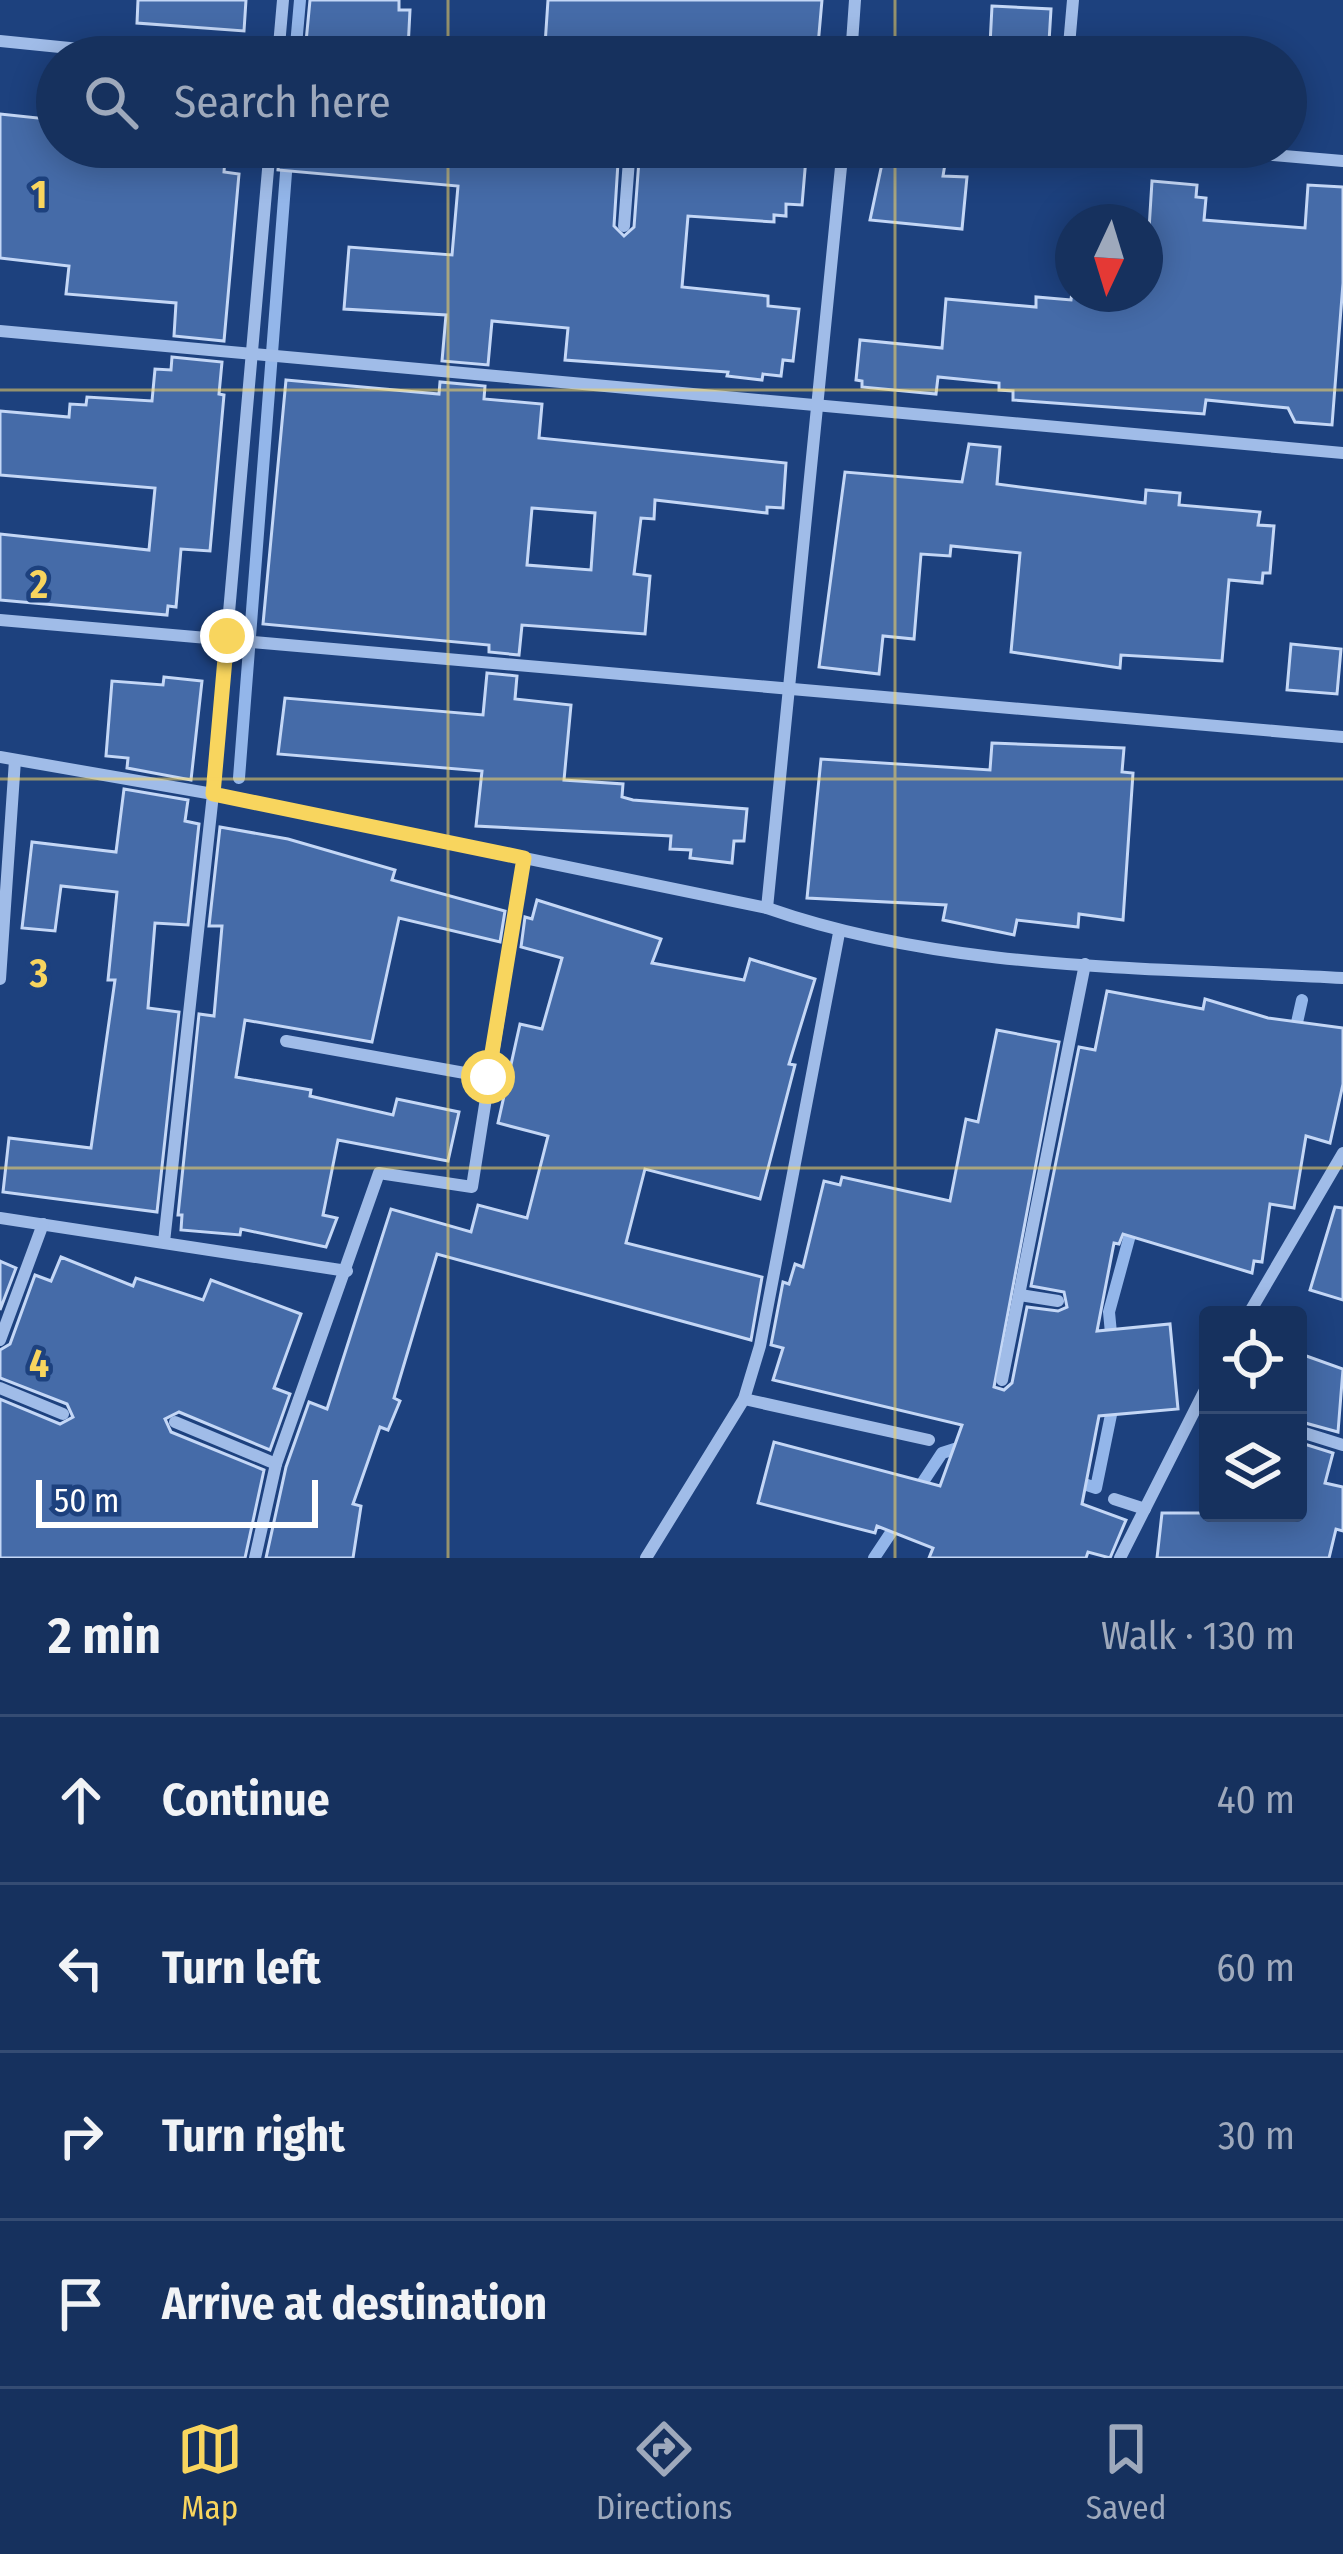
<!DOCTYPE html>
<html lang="en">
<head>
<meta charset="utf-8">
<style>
  :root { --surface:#16315e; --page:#233d67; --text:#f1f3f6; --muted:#9ea9bc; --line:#354c73; --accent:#f8d55e }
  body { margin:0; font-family:"Fira Sans Condensed",sans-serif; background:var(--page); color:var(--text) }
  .controls { position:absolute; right:36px; bottom:36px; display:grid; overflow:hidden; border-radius:12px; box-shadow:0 6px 30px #0003 }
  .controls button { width:108px; height:108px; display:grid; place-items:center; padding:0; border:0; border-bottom:3px solid var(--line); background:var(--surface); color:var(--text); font:60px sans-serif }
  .compass { position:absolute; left:1055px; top:204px; width:108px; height:108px; border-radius:50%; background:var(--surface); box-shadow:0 6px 30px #0003; rotate:184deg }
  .scale { position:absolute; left:36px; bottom:30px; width:282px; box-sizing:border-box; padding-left:12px; border:6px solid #fff; border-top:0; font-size:33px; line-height:42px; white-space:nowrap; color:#fff; -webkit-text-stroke:9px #1d417e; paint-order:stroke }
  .stop { position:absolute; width:36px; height:36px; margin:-27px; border:9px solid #f8d55e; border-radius:50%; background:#fff }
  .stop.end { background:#f8d55e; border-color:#fff; box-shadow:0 3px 12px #0008 }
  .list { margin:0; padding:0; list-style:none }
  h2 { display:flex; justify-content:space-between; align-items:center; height:156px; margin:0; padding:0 48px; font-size:51px }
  h2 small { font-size:39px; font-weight:400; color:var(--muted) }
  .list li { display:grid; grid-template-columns:78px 1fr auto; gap:36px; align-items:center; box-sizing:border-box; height:168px; padding:0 48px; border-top:3px solid var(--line) }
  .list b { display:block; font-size:45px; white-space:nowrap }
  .list em { font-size:39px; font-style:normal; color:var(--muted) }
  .icon { flex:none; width:66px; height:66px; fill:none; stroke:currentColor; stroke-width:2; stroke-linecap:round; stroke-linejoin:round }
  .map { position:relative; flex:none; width:1343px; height:1558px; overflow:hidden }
  .search { position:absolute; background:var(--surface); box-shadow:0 6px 30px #0003; left:36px; right:36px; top:36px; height:132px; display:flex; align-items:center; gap:30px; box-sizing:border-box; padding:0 42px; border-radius:66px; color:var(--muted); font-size:45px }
  .sheet { height:828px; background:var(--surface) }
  nav { display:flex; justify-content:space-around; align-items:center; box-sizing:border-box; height:168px; border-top:3px solid var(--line); background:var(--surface); font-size:33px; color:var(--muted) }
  nav a { display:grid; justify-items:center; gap:6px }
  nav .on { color:var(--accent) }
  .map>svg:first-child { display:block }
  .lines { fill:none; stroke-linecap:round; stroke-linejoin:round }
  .stream { stroke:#93b6ea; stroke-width:12 }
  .building { fill:#456ba8; stroke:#c4d7f6; stroke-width:3; fill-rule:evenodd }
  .minor { stroke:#a0bce8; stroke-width:12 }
  .route { stroke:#f8d55e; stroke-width:15 }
  .grid { fill:none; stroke:#f8d55e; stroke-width:3; stroke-opacity:0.55 }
  .grid-label { font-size:39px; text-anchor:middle; font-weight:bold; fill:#f8d55e; stroke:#1d417e; stroke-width:9; stroke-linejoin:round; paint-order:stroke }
</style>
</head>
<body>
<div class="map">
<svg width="1343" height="1558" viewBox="0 0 1343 1558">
  <rect width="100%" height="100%" fill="#1d417e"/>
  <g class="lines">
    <g class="stream">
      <polyline points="295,57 300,0"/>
      <polyline points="239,778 288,147"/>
      <polyline points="1294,1036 1302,1000"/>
      <polyline points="1112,1344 1109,1312 1133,1224"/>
      <polyline points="1075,1481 1096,1488 1114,1400"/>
      <polyline points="917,1491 942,1453 964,1446"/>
      <polyline points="874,1558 900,1519"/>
    </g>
  </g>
  <g class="building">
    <polygon points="138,0 246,0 244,31 137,23"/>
    <polygon points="310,0 399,0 399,10 410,10 408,49 306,42"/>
    <polygon points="548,0 822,0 817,57 692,57 692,48 602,42 601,49 545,45"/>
    <polygon points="992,6 1051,9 1049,42 1043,48 990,45"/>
    <polygon points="0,114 57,120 57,147 168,147 167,153 225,159 224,172 239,174 224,341 174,336 176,303 66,294 69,266 0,258"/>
    <polygon points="280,147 619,147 614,226 624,236 634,227 640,147 726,147 806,158 802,205 786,204 786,216 774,215 774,222 688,216 682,287 768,296 768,306 799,309 793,361 783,360 781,376 763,374 762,380 727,376 728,372 565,360 568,328 492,321 488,365 442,361 446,315 344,309 349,247 452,255 458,186 278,170"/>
    <polygon points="883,159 945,164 943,176 967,177 962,229 870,220"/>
    <polygon points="1152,181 1197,185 1196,197 1206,198 1204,220 1305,228 1308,185 1343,187 1343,283 1332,425 1295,422 1288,408 1206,400 1204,414 1013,400 1013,391 999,390 999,383 938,377 936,394 862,387 862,381 856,380 860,340 942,348 946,299 1036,307 1036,297 1071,300 1072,291 1145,294"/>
    <polygon points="172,357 222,362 219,394 224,395 210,551 181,549 176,607 168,606 167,615 0,600 0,534 149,550 155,488 0,475 0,411 69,417 70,404 86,405 87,397 152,401 155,369 171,370"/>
    <path d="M286 380 439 394 440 382 485 386 484 399 542 404 539 438 786 463 783 508 767 507V513L655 500 654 519 641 518 634 574 650 576 645 634 522 625 519 655 489 652V645L263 624ZM532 508 595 513 591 570 527 565Z"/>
    <polygon points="969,444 1000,447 997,484 1145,503 1146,490 1180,493 1179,505 1260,512 1258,525 1274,526 1270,573 1263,573 1262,583 1229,580 1222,661 1121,655 1120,668 1011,652 1020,553 951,546 950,556 921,554 914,639 883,636 879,674 819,667 845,472 962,482"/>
    <polygon points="1291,644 1341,649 1337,694 1287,690"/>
    <polygon points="487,673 517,676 515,699 571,705 564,780 623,784 622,797 633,800 747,809 744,841 734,841 732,863 690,858 691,850 670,849 671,836 476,826 482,771 278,754 285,698 483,715"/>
    <polygon points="164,677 202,681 191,780 127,768 128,758 106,756 112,681 163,685"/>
    <polygon points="992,743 1124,748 1122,772 1133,773 1123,920 1079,914 1078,927 1017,920 1014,935 943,920 946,905 807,898 821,759 990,770"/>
    <polygon points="124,789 188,800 185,821 199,824 188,925 155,923 148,1008 179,1012 157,1212 3,1192 9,1138 91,1148 115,980 108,980 117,892 61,886 55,931 22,928 32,842 116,852"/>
    <polygon points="220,827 288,839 395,870 392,880 505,911 500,942 399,918 372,1042 245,1020 236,1077 311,1090 310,1096 393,1115 397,1099 459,1112 448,1161 338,1140 323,1215 337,1218 326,1247 241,1229 240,1235 181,1230 182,1215 178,1215 199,1014 214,1016 222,926 209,926"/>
    <polygon points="537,900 661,939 652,963 744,980 750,959 815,979 789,1064 795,1065 760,1199 645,1169 626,1243 762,1277 751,1340 437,1254 394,1398 400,1401 388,1430 380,1427 353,1504 361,1506 353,1558 266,1558 286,1467 309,1402 327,1409 391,1209 471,1232 478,1205 527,1218 548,1136 498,1123 520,1024 542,1029 562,958 521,947 525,917 532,919"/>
    <polygon points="1107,991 1203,1009 1205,999 1268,1018 1343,1028 1343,1084 1330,1143 1306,1136 1294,1208 1270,1204 1262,1262 1254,1261 1252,1273 1123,1234 1119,1244 1114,1243 1097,1331 1170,1324 1178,1409 1099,1416 1082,1504 1126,1520 1110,1558 1088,1552 1086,1558 929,1558 933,1548 877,1526 875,1533 758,1503 774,1442 940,1486 962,1425 773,1380 783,1348 771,1345 783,1282 789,1284 795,1264 803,1267 824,1181 840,1185 842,1177 950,1201 966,1119 978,1122 997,1030 1059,1042 994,1387 1004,1390 1012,1383 1027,1307 1058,1311 1067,1307 1064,1292 1031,1286 1079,1047 1095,1050"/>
    <polygon points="1335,1207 1343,1208 1343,1300 1310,1290"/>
    <polygon points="61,1257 133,1286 136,1278 203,1300 211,1280 301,1314 274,1388 290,1394 270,1450 179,1412 165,1419 171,1432 264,1470 245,1558 0,1558 0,1399 60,1424 73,1417 67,1404 0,1378 0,1350 10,1344 35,1275 51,1281"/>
    <polygon points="0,1261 16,1268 0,1310"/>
    <polygon points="1298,1353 1343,1369 1338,1432 1298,1421"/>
    <polygon points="1298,1442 1333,1453 1325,1483 1343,1487 1343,1531 1336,1529 1329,1558 1157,1558 1162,1513 1298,1513"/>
  </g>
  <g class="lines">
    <g class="minor">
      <polyline points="0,41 159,57"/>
      <polyline points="278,57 283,0"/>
      <polyline points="851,57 855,0"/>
      <polyline points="1068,57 1073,0"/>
      <polyline points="1181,147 1343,161"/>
      <polyline points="624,226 630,147"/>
      <polyline points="0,331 1343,453"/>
      <polyline points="0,620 1343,737"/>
      <path d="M0 757 213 794 767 908C950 972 1151 967 1343 978"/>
      <polyline points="767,908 843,147"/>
      <polyline points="0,979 15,760"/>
      <polyline points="286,1041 487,1077"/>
      <polyline points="0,1218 347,1271"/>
      <polyline points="164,1242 213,794 270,147"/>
      <polyline points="1020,1295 1058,1301"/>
      <polyline points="1248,1315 1343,1153"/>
      <polyline points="0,1340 43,1224"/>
      <polyline points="1002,1380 1085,964"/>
      <polyline points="0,1388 63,1414"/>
      <polyline points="744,1399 929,1440"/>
      <polyline points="175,1422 276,1464"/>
      <polyline points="1298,1431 1343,1445"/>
      <polyline points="1114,1499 1145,1509"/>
      <polyline points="255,1558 276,1464 379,1173 472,1187 524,858"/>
      <polyline points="646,1558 744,1399 760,1346 839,933"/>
      <polyline points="1120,1558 1208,1384"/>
    </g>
  </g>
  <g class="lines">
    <polyline class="route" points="227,636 213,794 524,858 488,1077"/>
  </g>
  <path class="grid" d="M448 0V57M895 0V57M448 147V1558M895 147V1558M0 390H1343M0 779H1343M0 1168H1343"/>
  <g class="grid-label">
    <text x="39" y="208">1</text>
    <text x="39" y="598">2</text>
    <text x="39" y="987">3</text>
    <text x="39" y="1377">4</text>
  </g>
</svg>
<div class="controls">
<button><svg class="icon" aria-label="locate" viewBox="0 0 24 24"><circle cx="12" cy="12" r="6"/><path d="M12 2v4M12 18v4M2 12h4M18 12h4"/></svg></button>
<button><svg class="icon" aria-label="layers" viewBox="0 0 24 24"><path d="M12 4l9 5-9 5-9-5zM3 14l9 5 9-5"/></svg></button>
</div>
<svg class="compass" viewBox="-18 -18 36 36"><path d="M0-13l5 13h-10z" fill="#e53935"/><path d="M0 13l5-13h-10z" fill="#9ea9bc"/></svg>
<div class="scale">50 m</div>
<div class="stop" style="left:488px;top:1077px"></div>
<div class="stop end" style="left:227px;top:636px"></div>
<div class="search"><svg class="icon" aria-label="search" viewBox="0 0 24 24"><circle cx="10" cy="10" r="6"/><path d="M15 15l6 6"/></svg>Search here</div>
</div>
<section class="sheet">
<h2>2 min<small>Walk · 130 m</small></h2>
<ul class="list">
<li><svg class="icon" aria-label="ahead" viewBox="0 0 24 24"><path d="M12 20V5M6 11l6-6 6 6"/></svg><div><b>Continue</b></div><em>40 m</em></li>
<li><svg class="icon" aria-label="left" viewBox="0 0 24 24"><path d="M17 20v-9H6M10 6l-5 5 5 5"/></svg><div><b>Turn left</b></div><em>60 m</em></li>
<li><svg class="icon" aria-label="right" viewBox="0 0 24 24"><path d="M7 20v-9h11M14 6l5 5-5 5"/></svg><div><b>Turn right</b></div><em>30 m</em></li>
<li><svg class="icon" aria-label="arrive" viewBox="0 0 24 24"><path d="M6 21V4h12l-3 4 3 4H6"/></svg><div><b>Arrive at destination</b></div></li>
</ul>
</section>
<nav>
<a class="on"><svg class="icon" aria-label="map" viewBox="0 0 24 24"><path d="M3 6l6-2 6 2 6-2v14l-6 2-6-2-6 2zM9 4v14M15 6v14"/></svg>Map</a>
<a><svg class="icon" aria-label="directions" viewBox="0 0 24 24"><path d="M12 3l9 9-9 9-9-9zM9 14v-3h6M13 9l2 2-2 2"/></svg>Directions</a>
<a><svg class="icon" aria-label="saved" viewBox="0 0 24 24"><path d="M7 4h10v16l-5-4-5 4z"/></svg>Saved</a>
</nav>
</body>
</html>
